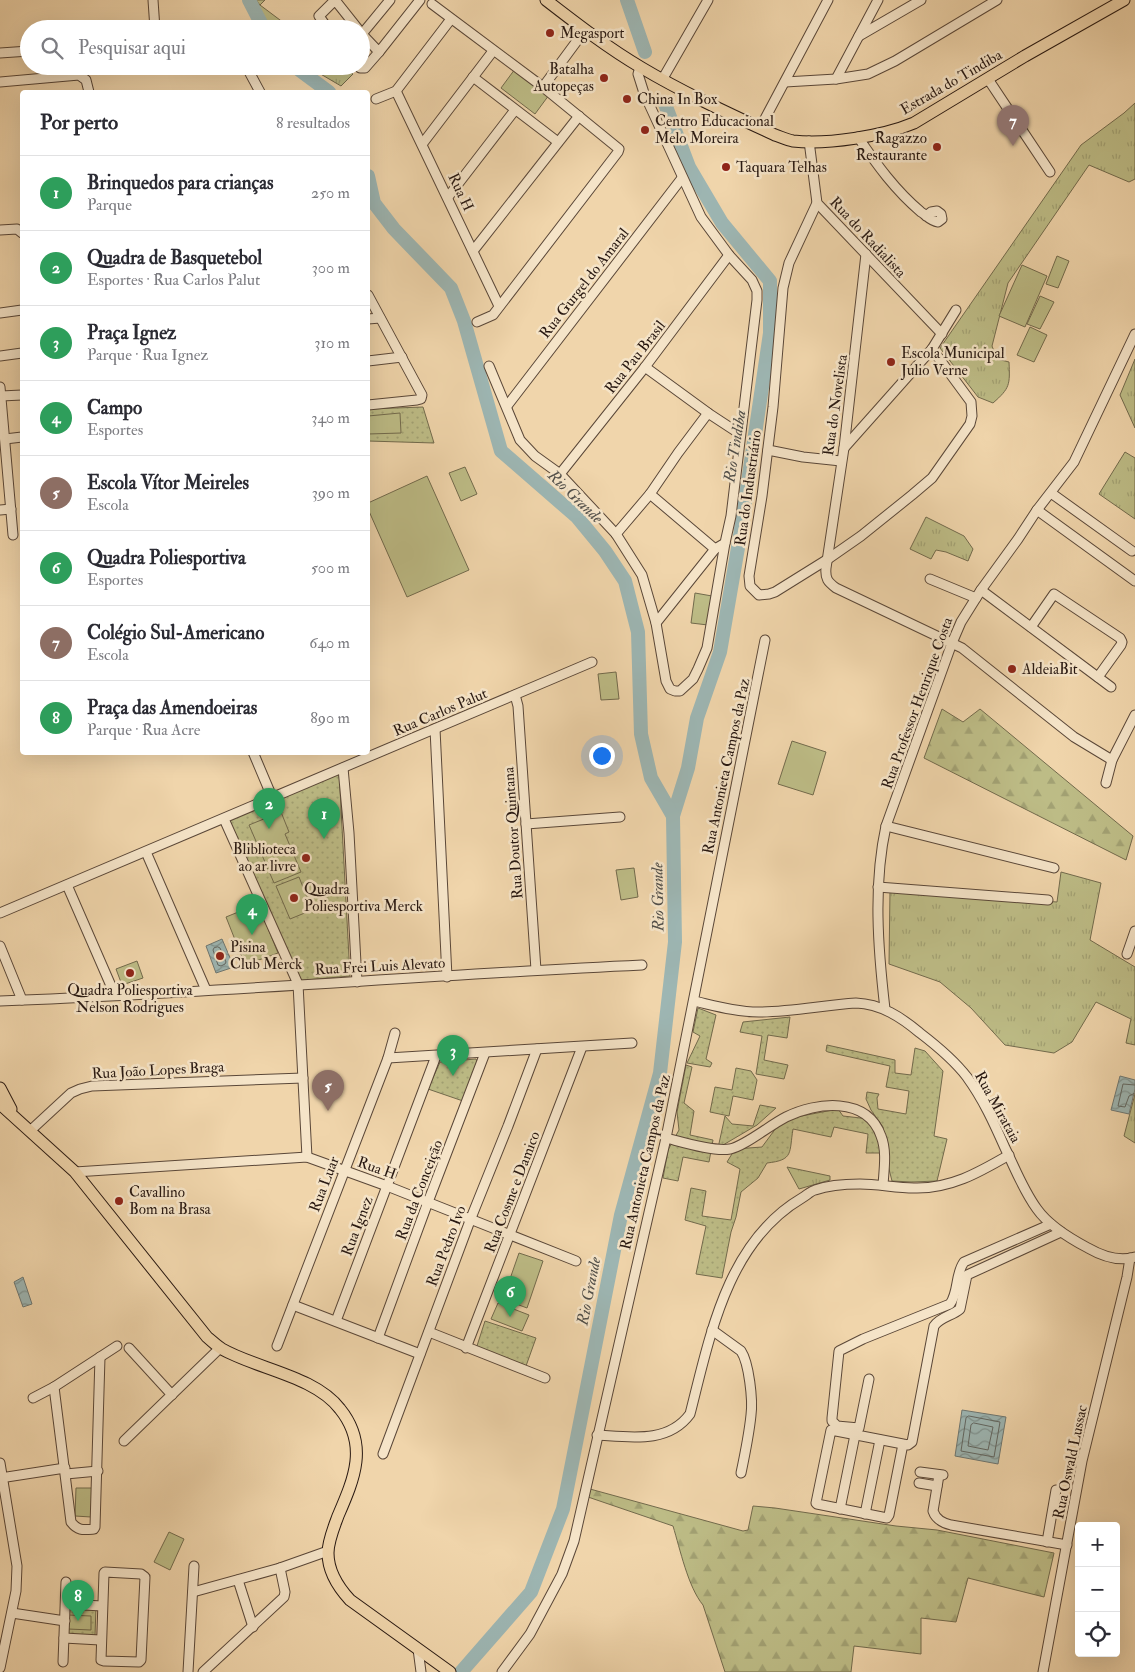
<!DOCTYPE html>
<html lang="pt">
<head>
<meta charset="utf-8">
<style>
  :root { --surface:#fff; --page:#f2f2f3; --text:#2b2b33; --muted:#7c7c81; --line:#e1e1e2; --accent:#db2777 }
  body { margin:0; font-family:"IM FELL Double Pica",serif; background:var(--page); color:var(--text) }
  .controls { position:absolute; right:15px; bottom:15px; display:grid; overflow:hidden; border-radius:5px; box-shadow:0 5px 20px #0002 }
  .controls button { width:45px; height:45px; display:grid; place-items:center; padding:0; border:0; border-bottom:1px solid var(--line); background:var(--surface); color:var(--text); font:25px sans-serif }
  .you { position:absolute; left:601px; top:755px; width:18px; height:18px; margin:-12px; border:4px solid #fff; border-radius:50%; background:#1a73e8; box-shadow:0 0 0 8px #1a73e833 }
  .badge { display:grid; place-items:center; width:32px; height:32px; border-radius:50%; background:var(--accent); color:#fff; font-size:16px; font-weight:700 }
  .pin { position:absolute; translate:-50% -41px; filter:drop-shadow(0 1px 2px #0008) }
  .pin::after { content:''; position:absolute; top:26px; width:18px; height:15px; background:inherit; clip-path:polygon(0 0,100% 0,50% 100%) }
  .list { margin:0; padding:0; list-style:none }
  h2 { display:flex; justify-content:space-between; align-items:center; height:65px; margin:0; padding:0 20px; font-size:21px }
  h2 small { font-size:16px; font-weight:400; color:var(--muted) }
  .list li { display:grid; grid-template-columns:32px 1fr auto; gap:15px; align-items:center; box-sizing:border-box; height:75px; padding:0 20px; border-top:1px solid var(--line) }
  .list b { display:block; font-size:19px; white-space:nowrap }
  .list p { margin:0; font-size:16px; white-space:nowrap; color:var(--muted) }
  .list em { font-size:16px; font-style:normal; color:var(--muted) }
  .icon { flex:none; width:28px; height:28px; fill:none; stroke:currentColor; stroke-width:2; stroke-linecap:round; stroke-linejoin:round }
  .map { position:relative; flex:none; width:1135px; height:1672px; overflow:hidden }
  .search { position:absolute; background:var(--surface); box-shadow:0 5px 20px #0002; left:20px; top:20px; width:350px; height:55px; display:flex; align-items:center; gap:12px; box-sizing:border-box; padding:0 18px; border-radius:28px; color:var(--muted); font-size:19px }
  .panel { position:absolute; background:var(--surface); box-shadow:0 5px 20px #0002; left:20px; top:90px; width:350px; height:665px; border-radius:5px }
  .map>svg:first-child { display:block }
  .grass { fill:url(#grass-tufts); stroke:#726a4c }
  .forest { fill:url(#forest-firs); stroke:#726a4c }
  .park { fill:url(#park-dots); stroke:#726a4c }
  .garden { fill:#bdbc86; stroke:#726a4c }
  .water { fill:url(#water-waves); stroke:#6e7772 }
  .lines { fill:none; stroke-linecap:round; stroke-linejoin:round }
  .shore { stroke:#626762; stroke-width:1 }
  .river { stroke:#9db6b3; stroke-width:14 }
  .minor-casing { stroke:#5a4738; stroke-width:11 }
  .major-casing { stroke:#281811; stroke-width:13 }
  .minor { stroke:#f5e4c8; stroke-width:9 }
  .major { stroke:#f0d5ab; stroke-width:11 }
  .poi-dot { fill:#8f2418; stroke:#f5e4c8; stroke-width:2 }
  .labels { text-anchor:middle; stroke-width:5; stroke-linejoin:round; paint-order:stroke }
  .poi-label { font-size:15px; fill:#281811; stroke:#f5e4c8; text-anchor:start }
  .street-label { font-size:15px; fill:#281811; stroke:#f5e4c8 }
  .water-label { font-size:16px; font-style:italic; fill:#514f4a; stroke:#f5e4c8 }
</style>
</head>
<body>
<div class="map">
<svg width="1135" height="1672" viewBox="0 0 1135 1672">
  <defs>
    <pattern id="grass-tufts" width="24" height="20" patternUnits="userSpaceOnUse" patternTransform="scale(1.25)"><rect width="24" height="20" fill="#bdbc86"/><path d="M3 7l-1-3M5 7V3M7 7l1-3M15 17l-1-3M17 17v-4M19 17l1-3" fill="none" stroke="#a2a173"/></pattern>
    <pattern id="forest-firs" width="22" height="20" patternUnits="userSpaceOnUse" patternTransform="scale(1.25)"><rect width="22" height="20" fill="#bdbc86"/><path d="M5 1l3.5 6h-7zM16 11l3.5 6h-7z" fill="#a2a173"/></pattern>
    <pattern id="park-dots" width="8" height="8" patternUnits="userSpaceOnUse" patternTransform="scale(1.25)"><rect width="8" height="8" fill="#bdbc86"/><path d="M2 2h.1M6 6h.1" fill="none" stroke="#a2a173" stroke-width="1.8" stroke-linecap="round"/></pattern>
    <pattern id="water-waves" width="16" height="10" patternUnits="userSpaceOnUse" patternTransform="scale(1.25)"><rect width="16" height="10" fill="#9db6b3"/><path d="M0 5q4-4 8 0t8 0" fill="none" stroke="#809390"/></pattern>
  </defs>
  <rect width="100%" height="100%" fill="#f0d5ab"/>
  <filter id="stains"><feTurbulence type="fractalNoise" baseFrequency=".004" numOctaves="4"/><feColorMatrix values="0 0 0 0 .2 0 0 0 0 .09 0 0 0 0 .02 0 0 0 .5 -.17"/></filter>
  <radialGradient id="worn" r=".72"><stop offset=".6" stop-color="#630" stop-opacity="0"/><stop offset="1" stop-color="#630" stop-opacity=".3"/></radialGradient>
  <g class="grass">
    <polygon points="256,0 265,0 260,5 292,29 267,29 258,10 260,5"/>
    <polygon points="307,66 342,66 353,74 341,86"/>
    <path d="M1135 103V179L1129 182 1089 165 1008 283 992 346 997 359 1009 362C1010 385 1010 388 993 403L978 397 940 348 1081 145 1124 113Z"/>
    <polygon points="1135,359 1135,428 1120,395"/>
    <polygon points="1125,452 1135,458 1135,519 1099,494"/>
    <polygon points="926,517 964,536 973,549 968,561 946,552 936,550 931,559 910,549"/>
    <polygon points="1061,872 1101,883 1090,940 1135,967 1135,1045 1126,1043 1131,1019 1096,1002 1072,1042 1054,1053 1005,1045 971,1008 940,982 889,964 890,890 1057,902"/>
    <polygon points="1135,1094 1135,1143 1124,1136"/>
    <polygon points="787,1167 830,1176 830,1180 799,1189"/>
  </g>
  <g class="forest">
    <polygon points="942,709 963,722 980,709 1133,836 1126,860 924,758"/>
    <path d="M590 1489 743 1531 748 1530 753 1506 775 1508 896 1526 937 1530 1054 1553 1044 1597 968 1578 956 1622 921 1618V1654L854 1646 851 1672H725L703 1605C688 1587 680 1549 673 1526L588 1497Z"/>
  </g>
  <g class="park">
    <polygon points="423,407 434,443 368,441 368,409"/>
    <polygon points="339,771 350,976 295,981 225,819"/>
    <polygon points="698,1008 716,1015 706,1059 712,1063 710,1067 687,1063 700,1036 693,1032"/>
    <polygon points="790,1017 787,1038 768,1035 764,1060 788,1065 784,1079 756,1074 762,1036 740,1032 743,1022"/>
    <polygon points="827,1045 895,1060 895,1073 911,1075 915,1048 925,1051 943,1071 934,1136 947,1139 937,1181 912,1182 892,1181 888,1165 883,1127 871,1110 866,1099 867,1092 879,1094 877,1098 878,1109 906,1114 909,1091 886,1087 890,1066 828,1052 826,1051"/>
    <polygon points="476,1059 478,1064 463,1101 428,1089 440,1062"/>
    <polygon points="686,1065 692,1067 684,1103 694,1111 690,1135 713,1140 709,1162 683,1157 678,1181 663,1178 668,1150 679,1130 677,1112"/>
    <polygon points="736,1068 751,1071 757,1080 753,1100 733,1096 729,1116 710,1112 715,1087 732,1090"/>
    <polygon points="760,1105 776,1108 757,1125 718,1148 725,1116 732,1124 753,1126"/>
    <path d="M838 1109 843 1116 869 1119 874 1124 883 1153H866L868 1134 834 1127 831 1137 793 1129C789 1153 794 1160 767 1163L758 1178 741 1192 736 1217 731 1232 722 1278 696 1274 706 1226 685 1220 691 1188 706 1191 702 1216 731 1220 740 1169 727 1162 735 1149 762 1147 776 1128 791 1118Z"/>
    <polygon points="485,1321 536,1338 526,1366 476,1349"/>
    <polygon points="61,1605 96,1606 95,1636 60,1635"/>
  </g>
  <g class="garden">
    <polygon points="515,69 549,95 535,114 501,88"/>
    <polygon points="1057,256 1069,261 1058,288 1046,284"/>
    <polygon points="1022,265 1047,276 1025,327 999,316"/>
    <polygon points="1040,296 1054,302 1040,329 1027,324"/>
    <polygon points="1030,327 1047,335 1034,362 1017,355"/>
    <polygon points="400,413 401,433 368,434 368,416"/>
    <polygon points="465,467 477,494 461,501 449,473"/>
    <polygon points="427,476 469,570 407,597 368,509 368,503"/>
    <polygon points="695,593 712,596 708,625 691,623"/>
    <polygon points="616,672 619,699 601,700 598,674"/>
    <polygon points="792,741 826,752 813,795 778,784"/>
    <polygon points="281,812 289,832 285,834 301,872 274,883 249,825"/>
    <polygon points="634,868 638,897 621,900 616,870"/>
    <polygon points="299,877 312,910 290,919 276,886"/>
    <polygon points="258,904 278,953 245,965 226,917"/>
    <polygon points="137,961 143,978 122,985 116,969"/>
    <polygon points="519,1253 543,1261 527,1308 503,1299"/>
    <polygon points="498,1303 529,1315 522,1331 491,1319"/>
    <polygon points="76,1488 92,1488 91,1517 75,1516"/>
    <polygon points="169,1532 184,1539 170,1570 154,1562"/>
    <polygon points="68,1615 91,1616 91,1630 68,1629"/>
  </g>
  <g class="water">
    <polygon points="222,939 234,967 216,973 206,946"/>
    <polygon points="1120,1076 1135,1080 1135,1089 1129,1114 1111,1110"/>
    <polygon points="23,1277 32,1304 23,1307 14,1282"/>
    <polygon points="962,1410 1006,1417 998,1464 955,1456"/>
  </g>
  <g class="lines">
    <g class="shore">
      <polygon points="218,947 220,948 226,962 225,964 221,966 218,965 213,950 214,948"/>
      <polyline points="1135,1085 1123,1084 1118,1106 1125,1107 1129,1096 1135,1093"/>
      <polygon points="969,1416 1000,1422 994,1457 961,1451 966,1418"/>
      <polygon points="974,1423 993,1427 988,1450 968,1446 971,1425"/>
    </g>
    <g class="river">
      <polyline points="249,0 264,29"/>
      <polyline points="627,0 645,52"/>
      <polyline points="294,66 329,92"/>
      <polyline points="665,104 689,167 722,223 770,281 770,333 740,536 720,652 697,718 688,768 673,816"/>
      <polyline points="368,176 374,203 394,229 451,288 464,321 501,451 577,517 605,551 625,581 638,632 641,734 651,778 673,816 675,942 660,1073 621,1215 563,1509 531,1592 461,1672"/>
    </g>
    <defs>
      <g id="minor">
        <polyline points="153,0 155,29"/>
        <polyline points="432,4 543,87 619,149 618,152 493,315 477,322"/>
        <polyline points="328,29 319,16 335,0 358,29"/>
        <polyline points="361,33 379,52 420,0"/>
        <polyline points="362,34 390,0"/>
        <polyline points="859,36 921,0"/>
        <polyline points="0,53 29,51"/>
        <polyline points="246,66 260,92"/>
        <polyline points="359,66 360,68 365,68 379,52"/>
        <polyline points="640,67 638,74 644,93 701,217 729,255 752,280 757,291 757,300 731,516 725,543 715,549"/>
        <polyline points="473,77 558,142"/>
        <polyline points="836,79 878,0"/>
        <polyline points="988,79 1050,172"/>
        <polyline points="662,80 708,0"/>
        <polyline points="0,82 79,75 86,80 89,92"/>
        <polyline points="785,82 836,79 868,74 895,61 997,0"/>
        <polyline points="543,87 585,30"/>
        <polyline points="396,91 499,306"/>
        <polyline points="376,99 396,91 451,19"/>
        <polyline points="760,128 828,0"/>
        <path d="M858 137C877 165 895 190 921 212 927 216 931 221 938 222L942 219 941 214 937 211 931 212 926 216"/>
        <polyline points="809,141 817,203 942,334"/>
        <polyline points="423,143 493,51"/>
        <polyline points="448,197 515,110"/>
        <polyline points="817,203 789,263 783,288 773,407 762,496 749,576 750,586 759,595 769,594 775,592 828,559 861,536 912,495 932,478 970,424 972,416 971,402 932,349"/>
        <polyline points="0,230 17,229 22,233"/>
        <polyline points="473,251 579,116"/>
        <path d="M866 254 844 448 826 568C825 579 828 582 836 588L962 648 1074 737 1112 760"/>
        <polyline points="368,295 422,395 421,399 417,400 368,405"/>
        <polyline points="0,313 22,310"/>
        <polyline points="368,319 380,318"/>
        <polyline points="0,356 22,353"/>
        <polyline points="368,361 402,357"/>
        <polyline points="489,366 520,440 535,456 560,474 616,534 642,575 656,623 666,681 670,689 675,691 680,691 693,679 698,669 707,648 725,543"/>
        <polyline points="645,367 708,413 740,434"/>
        <polyline points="0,387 13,535"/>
        <polyline points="1,396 22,395"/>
        <polyline points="507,406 682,178"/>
        <polyline points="5,439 22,437"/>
        <polyline points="844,448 932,349 956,310"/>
        <polyline points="768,450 803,457 841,461"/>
        <polyline points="560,474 645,367 729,255"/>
        <polyline points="1051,493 1132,551"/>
        <polyline points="650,494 715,549 656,623"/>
        <polyline points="0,510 11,509"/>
        <polyline points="1037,510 1135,581"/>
        <polyline points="616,534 650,494 678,453 708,413"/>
        <polyline points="930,579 976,598"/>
        <polyline points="981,590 1111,687"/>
        <polyline points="1031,627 1054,594 1120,638 1122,642 1121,645 1098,677"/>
        <polyline points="515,695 518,706 536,970"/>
        <polyline points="435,729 447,977"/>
        <polyline points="253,752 272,797"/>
        <polyline points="343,768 349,833 357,982"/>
        <polyline points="1106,783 1112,760 1135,715"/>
        <polyline points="224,819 298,984 307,1157"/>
        <polyline points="526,824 620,817"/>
        <polyline points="886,826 1054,868"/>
        <polyline points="146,852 206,990"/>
        <polyline points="67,885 115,995"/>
        <polyline points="878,887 1048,900"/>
        <polyline points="0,913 592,662"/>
        <polyline points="0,946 22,1000"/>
        <polyline points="1127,954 1135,931"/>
        <path d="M0 1001C214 993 428 975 642 965"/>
        <path d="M694 1001C716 1006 737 1012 759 1012 791 1012 824 1005 856 1003 881 1004 901 1017 920 1033 937 1046 954 1060 967 1077 983 1099 994 1123 1005 1148 1015 1168 1023 1190 1037 1209 1049 1226 1069 1238 1088 1248 1102 1256 1119 1262 1135 1257"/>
        <path d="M885 1009C878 949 873 885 886 826L952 643 961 622 981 590 1018 539 1037 510 1074 462 1135 334"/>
        <polyline points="388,1058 632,1043"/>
        <polyline points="31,1130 71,1093 80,1089 92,1086 303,1078"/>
        <path d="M666 1138C682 1142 714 1152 730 1149 745 1146 770 1125 786 1117 816 1102 867 1096 881 1136 887 1151 884 1169 883 1185"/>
        <polyline points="75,1172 307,1157 387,1186 576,1261"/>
        <polyline points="293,1305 420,1354"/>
        <polyline points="336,1321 436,1056"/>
        <path d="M712 1330 741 1351C749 1363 753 1400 751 1415 749 1435 745 1454 741 1473"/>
        <polyline points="429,1332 545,1378"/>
        <polyline points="378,1338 428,1202 485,1053"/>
        <polyline points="277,1346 388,1058 395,1033"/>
        <polyline points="129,1348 172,1395"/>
        <polyline points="466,1348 582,1047"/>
        <path d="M869 1379 859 1428 837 1426 832 1421V1418L839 1351 863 1339 950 1304C959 1292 955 1274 964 1262L1051 1224"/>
        <path d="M54 1387 71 1522C78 1531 83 1530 94 1529L95 1527 100 1357"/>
        <polyline points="33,1398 54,1387 117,1346"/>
        <path d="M597 1435C630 1437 668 1444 690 1414 710 1336 727 1242 802 1198 807 1195 811 1191 815 1190 829 1185 846 1184 860 1184 878 1184 896 1188 914 1188 950 1189 978 1173 1009 1155"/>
        <polyline points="124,1441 220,1348"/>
        <path d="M903 1444 889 1515 887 1518 817 1504 816 1503 831 1430 908 1445 912 1442 934 1326C940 1317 952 1316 960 1309L967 1275 1061 1232"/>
        <polyline points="383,1454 471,1218 508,1126 537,1049"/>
        <polyline points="0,1463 17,1566 16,1591 0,1668"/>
        <polyline points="920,1472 943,1475"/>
        <polyline points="66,1474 98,1471"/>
        <path d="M939 1475 933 1511C936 1520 943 1523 951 1525L1067 1545"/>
        <polyline points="0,1478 65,1468"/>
        <polyline points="919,1483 937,1486"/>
        <polyline points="840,1509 855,1435"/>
        <polyline points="865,1514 880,1440"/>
        <polyline points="1047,1542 1056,1490"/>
        <polygon points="105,1572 141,1574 145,1577 141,1660 139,1662 104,1661 101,1660 104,1573"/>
        <polyline points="238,1580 253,1627"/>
        <polyline points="193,1592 280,1568 328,1551"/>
        <polyline points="66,1604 102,1606"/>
        <polyline points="12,1613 65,1621"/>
        <polyline points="64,1638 100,1640"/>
        <polyline points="418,1649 421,1672"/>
        <polyline points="63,1662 66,1582"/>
        <polyline points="188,1672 194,1566"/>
        <polyline points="203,1672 284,1597 285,1592 280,1568"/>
        <polyline points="502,1672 530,1634 562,1574 574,1541 666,1138 765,640"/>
        <polyline points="1043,1672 1082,1461 1127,1277 1130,1258"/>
      </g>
      <g id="major">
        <path d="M546 0C577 24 608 48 642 68 684 93 730 114 775 135 781 137 787 140 793 141 827 145 883 136 914 123L1025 56 1124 0"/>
        <polyline points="0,1088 11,1109"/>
        <path d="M0 1104 75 1172 207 1337C212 1341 217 1346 222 1349 257 1369 315 1376 340 1409 369 1445 354 1479 338 1516 334 1527 328 1541 328 1553 328 1571 338 1587 350 1600L450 1672"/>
      </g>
    </defs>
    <use href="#minor" class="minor-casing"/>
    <use href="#major" class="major-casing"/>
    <use href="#minor" class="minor"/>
    <use href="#major" class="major"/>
  </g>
  <g class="poi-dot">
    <circle cx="550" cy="33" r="5"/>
    <circle cx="604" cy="78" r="5"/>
    <circle cx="627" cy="99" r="5"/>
    <circle cx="645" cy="130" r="5"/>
    <circle cx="937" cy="147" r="5"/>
    <circle cx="726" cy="167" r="5"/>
    <circle cx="891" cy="362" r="5"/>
    <circle cx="1012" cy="669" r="5"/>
    <circle cx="306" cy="858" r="5"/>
    <circle cx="294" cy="898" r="5"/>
    <circle cx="220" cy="956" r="5"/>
    <circle cx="130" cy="973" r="5"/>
    <circle cx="119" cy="1201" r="5"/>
  </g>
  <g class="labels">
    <g class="poi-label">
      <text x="560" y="38">Megasport</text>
      <text x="594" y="74" text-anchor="end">Batalha<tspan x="594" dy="17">Autopeças</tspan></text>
      <text x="637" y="104">China In Box</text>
      <text x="655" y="126">Centro Educacional<tspan x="655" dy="17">Melo Moreira</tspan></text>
      <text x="927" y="143" text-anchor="end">Ragazzo<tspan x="927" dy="17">Restaurante</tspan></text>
      <text x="736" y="172">Taquara Telhas</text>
      <text x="901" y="358">Escola Municipal<tspan x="901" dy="17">Julio Verne</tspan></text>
      <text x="1022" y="674">AldeiaBit</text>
      <text x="296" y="854" text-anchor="end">Bliblioteca<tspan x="296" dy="17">ao ar livre</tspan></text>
      <text x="304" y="894">Quadra<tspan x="304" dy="17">Poliesportiva Merck</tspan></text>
      <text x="230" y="952">Pisina<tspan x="230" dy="17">Club Merck</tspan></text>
      <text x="130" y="995" text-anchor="middle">Quadra Poliesportiva<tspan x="130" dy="17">Nelson Rodrigues</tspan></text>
      <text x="129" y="1197">Cavallino<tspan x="129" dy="17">Bom na Brasa</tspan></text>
    </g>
    <g class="street-label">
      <text transform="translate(951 82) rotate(-30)" y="5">Estrada do Tindiba</text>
      <text transform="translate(461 192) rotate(65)" y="5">Rua H</text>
      <text transform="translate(868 237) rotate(47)" y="5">Rua do Radialista</text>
      <text transform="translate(584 283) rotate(-52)" y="5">Rua Gurgel do Amaral</text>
      <text transform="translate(635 357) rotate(-52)" y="5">Rua Pau Brasil</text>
      <text transform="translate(835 405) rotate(-82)" y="5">Rua do Novelista</text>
      <text transform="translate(748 488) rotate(-82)" y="5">Rua do Industriário</text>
      <text transform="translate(917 703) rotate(-70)" y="5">Rua Professor Henrique Costa</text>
      <text transform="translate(440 712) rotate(-23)" y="5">Rua Carlos Palut</text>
      <text transform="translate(726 766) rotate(-78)" y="5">Rua Antonieta Campos da Paz</text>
      <text transform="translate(513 833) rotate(-94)" y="5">Rua Doutor Quintana</text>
      <text transform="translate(380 966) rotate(-3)" y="5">Rua Frei Luis Alevato</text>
      <text transform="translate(158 1070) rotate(-3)" y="5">Rua João Lopes Braga</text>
      <text transform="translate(998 1107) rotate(61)" y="5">Rua Mirataia</text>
      <text transform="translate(645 1162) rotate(-77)" y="5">Rua Antonieta Campos da Paz</text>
      <text transform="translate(377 1168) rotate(20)" y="5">Rua H</text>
      <text transform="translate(324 1184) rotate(-69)" y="5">Rua Luar</text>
      <text transform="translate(419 1190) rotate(-69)" y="5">Rua da Conceição</text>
      <text transform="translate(512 1192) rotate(-69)" y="5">Rua Cosme e Damico</text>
      <text transform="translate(357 1226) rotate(-69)" y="5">Rua Ignez</text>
      <text transform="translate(446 1246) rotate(-69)" y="5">Rua Pedro Ivo</text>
      <text transform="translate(1070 1462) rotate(-78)" y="5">Rua Oswald Lussac</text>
    </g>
    <g class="water-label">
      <text transform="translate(734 446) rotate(-81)" y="6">Rio Tindiba</text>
      <text transform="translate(576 496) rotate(44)" y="6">Rio Grande</text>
      <text transform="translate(657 897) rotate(-91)" y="6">Rio Grande</text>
      <text transform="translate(588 1291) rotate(-79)" y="6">Rio Grande</text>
    </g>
  </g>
  <rect width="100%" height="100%" filter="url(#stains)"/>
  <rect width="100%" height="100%" fill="url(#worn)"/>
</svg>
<div class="controls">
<button>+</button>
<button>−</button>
<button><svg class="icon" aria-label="locate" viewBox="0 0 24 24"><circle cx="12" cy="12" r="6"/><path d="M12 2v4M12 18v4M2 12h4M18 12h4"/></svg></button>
</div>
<div class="you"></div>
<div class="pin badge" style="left:324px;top:839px;background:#2e9e5b">1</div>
<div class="pin badge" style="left:269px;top:829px;background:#2e9e5b">2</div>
<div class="pin badge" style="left:453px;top:1076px;background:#2e9e5b">3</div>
<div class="pin badge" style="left:252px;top:935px;background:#2e9e5b">4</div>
<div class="pin badge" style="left:328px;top:1111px;background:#8d6e63">5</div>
<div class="pin badge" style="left:510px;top:1317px;background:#2e9e5b">6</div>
<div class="pin badge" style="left:1013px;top:146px;background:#8d6e63">7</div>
<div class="pin badge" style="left:78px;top:1621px;background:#2e9e5b">8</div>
<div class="search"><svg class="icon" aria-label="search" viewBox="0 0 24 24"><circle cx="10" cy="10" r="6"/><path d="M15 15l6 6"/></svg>Pesquisar aqui</div>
<section class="panel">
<h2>Por perto<small>8 resultados</small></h2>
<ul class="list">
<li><span class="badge" style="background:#2e9e5b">1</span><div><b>Brinquedos para crianças</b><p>Parque</p></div><em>250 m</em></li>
<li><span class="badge" style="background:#2e9e5b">2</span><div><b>Quadra de Basquetebol</b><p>Esportes · Rua Carlos Palut</p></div><em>300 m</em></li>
<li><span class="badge" style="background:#2e9e5b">3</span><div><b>Praça Ignez</b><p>Parque · Rua Ignez</p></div><em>310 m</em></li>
<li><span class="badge" style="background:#2e9e5b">4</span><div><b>Campo</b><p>Esportes</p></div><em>340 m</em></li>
<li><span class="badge" style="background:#8d6e63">5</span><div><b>Escola Vítor Meireles</b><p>Escola</p></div><em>390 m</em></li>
<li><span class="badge" style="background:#2e9e5b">6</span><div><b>Quadra Poliesportiva</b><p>Esportes</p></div><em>500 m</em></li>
<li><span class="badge" style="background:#8d6e63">7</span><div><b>Colégio Sul-Americano</b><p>Escola</p></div><em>640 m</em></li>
<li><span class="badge" style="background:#2e9e5b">8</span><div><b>Praça das Amendoeiras</b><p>Parque · Rua Acre</p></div><em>890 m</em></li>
</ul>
</section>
</div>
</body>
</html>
